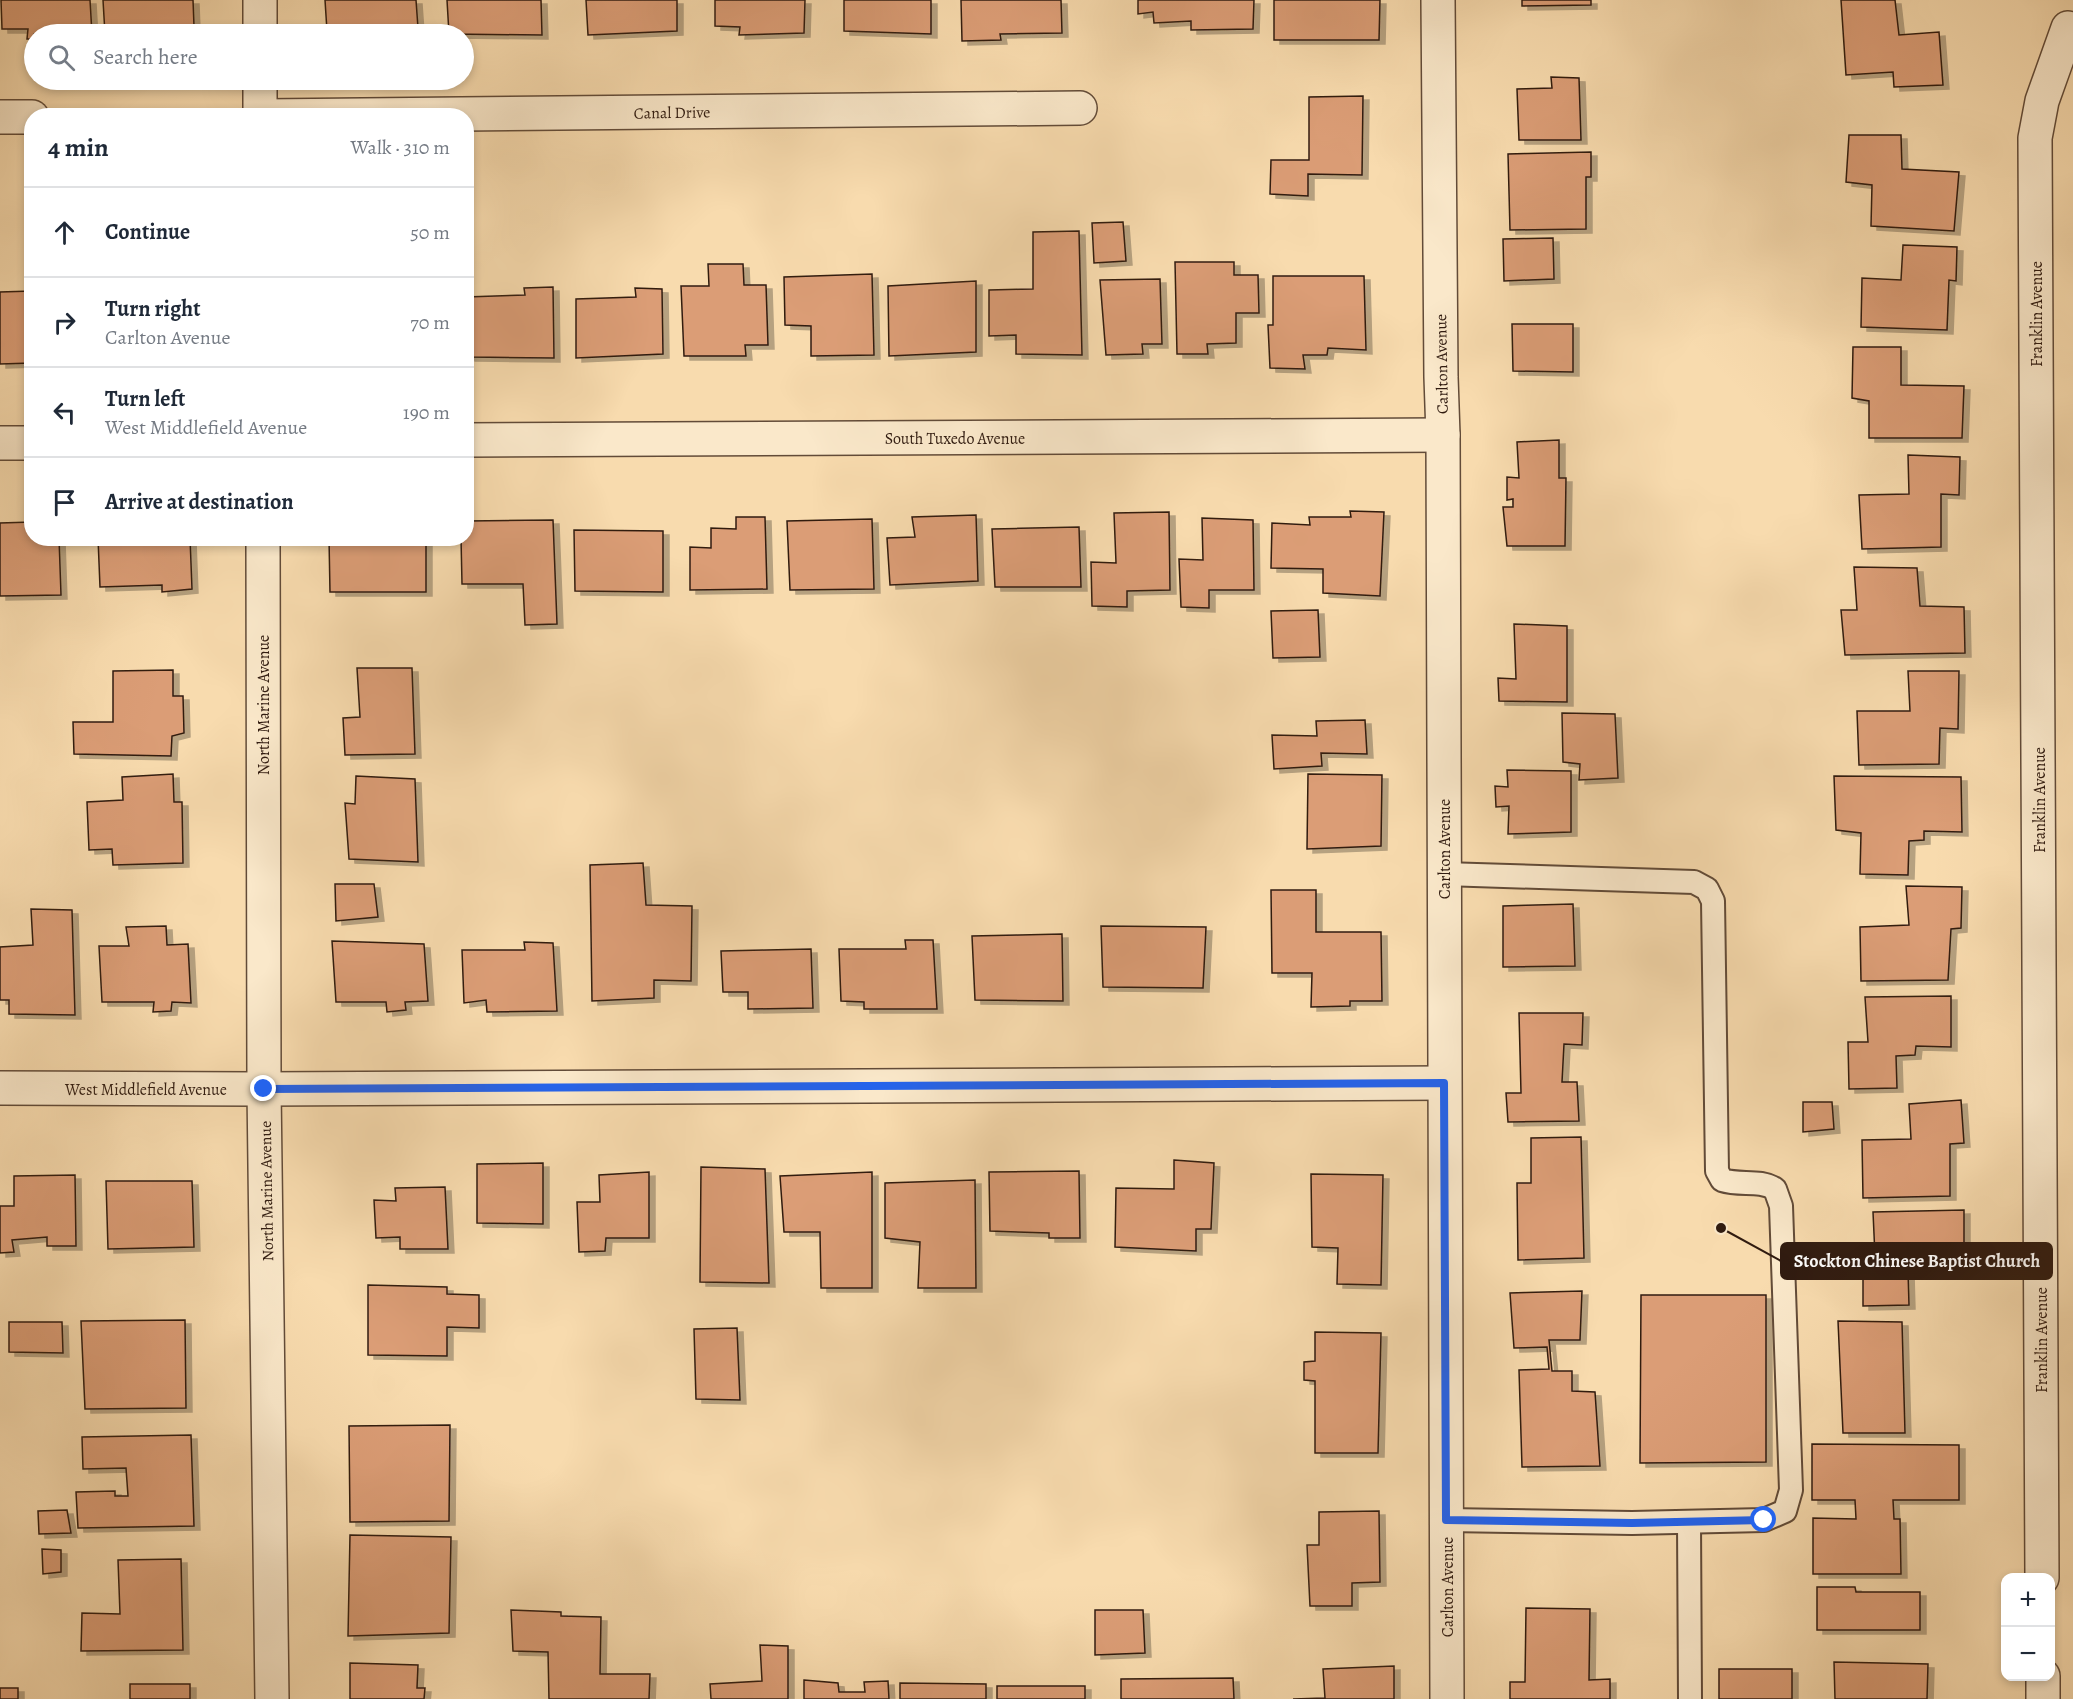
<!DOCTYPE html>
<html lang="en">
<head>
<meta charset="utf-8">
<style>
  :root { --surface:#fff; --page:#f6f6f7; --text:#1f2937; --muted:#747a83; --line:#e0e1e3 }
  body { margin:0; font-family:Alegreya,serif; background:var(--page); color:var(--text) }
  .controls { position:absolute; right:18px; bottom:18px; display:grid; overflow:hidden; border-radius:12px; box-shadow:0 3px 9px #0003 }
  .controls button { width:54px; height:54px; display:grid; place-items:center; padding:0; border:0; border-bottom:2px solid var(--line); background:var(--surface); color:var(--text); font:30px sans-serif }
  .stop { position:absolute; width:18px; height:18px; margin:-14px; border:4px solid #2563eb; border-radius:50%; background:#fff }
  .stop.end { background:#2563eb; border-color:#fff; box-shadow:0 2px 6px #0008 }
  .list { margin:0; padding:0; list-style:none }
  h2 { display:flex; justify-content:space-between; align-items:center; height:78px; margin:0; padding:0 24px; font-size:26px }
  h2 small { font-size:20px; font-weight:400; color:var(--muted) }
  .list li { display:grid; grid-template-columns:39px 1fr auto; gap:18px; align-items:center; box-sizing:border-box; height:90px; padding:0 24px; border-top:2px solid var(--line) }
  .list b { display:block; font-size:22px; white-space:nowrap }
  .list p { margin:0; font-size:20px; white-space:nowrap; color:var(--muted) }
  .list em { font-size:20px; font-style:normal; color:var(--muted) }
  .icon { flex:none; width:33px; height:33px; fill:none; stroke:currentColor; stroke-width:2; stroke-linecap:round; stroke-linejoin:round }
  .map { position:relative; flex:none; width:2073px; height:1699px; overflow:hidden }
  .search { position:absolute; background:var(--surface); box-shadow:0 3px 9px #0003; left:24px; top:24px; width:450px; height:66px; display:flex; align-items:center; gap:15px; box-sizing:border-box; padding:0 21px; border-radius:33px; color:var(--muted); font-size:22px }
  .panel { position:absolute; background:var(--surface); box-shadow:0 3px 9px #0003; left:24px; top:108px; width:450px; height:438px; border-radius:24px }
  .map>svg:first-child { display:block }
  .building { fill:#db9d76; stroke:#301b10; stroke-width:1.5; filter:url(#shadow) }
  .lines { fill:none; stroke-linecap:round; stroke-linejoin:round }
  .lane-casing { stroke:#624b38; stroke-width:26 }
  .street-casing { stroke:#624b38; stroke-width:36 }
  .lane { stroke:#fae8ca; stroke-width:22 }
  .street { stroke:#fae8ca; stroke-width:33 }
  .route { stroke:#2563eb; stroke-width:8 }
  .labels { text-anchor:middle; stroke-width:4.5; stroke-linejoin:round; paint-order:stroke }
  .street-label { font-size:16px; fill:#301b10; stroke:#fae8ca }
  .leader { fill:none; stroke:#301b10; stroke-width:2 }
  .callout-dot { fill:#301b10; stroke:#fae8ca; stroke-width:2 }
  .callout { fill:#301b10; stroke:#301b10; stroke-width:2 }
  .callout-label { font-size:18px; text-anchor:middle; font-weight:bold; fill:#fff }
</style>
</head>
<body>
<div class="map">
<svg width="2073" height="1699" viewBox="0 0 2073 1699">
  <defs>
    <filter id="shadow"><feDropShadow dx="6" dy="4" stdDeviation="0" flood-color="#0004"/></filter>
  </defs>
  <rect width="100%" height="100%" fill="#f8dbae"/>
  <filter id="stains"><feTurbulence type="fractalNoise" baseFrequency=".00333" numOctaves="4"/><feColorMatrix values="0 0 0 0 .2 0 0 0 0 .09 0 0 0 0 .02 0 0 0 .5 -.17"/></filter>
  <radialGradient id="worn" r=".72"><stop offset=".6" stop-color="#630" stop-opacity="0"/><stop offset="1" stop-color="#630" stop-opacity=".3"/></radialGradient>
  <g class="building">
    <polygon points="1,0 90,0 92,34 34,34 34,39 27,39 28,29 2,29"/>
    <polygon points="103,0 193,0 194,26 173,26 173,34 153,34 152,26 130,26 130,34 105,34"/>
    <polygon points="325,0 416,0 418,28 327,31"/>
    <polygon points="447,0 541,0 542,35 449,34"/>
    <polygon points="586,0 677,0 677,31 588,35"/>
    <polygon points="715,0 805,0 804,33 739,35 740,27 715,26"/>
    <polygon points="844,0 931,0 931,34 844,31"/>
    <polygon points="961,0 1061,0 1062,33 1000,34 1001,40 962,41"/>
    <polygon points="1138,0 1254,0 1253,29 1191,30 1191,21 1154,23 1153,12 1138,14"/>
    <polygon points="1274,0 1380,0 1379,40 1274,40"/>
    <polygon points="1522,0 1591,0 1591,5 1522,6"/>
    <polygon points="1841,0 1895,0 1899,35 1939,32 1943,85 1894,87 1893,72 1846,75"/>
    <polygon points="1551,77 1579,78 1581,140 1519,140 1517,89 1552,88"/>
    <polygon points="1363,96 1362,175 1308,174 1308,196 1270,194 1271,160 1309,160 1309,97"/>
    <polygon points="1849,135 1901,135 1902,169 1959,172 1954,231 1871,226 1872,185 1846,182"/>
    <polygon points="1591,152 1591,177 1586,177 1586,229 1510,230 1508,154"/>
    <polygon points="1123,222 1126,261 1094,263 1092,223"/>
    <polygon points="1079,231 1082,355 1016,354 1016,335 989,336 989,290 1033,289 1033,232"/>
    <polygon points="1553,238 1554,279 1504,281 1503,239"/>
    <polygon points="1903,245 1957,247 1956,281 1949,280 1947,330 1861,327 1862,278 1901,280"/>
    <polygon points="1175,262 1234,262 1234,275 1258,275 1259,313 1236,313 1236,343 1207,344 1208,354 1177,354"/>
    <polygon points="708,264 743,264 744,285 766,285 768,345 745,345 746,356 684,356 681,286 709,286"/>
    <polygon points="872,274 874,355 811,356 811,326 785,325 784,277"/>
    <polygon points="1273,276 1364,276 1366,350 1328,348 1327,355 1303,355 1305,369 1270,368 1268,325 1273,325"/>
    <polygon points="1160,279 1162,344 1142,344 1143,354 1106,355 1100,280"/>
    <polygon points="976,281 976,352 889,356 888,286"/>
    <polygon points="553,287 554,358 469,357 466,344 466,297 525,295 524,288"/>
    <polygon points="635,288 662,289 663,354 576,358 576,299 636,297"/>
    <polygon points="32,291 32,363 0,364 0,292"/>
    <polygon points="1512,324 1573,324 1573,372 1513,371"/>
    <polygon points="1853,347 1901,347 1901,385 1964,386 1962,438 1869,438 1869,401 1852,398"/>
    <polygon points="1559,440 1559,478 1566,478 1565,546 1507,546 1503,507 1513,507 1513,499 1507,500 1507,477 1519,478 1517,442"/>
    <polygon points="1908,455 1960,457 1959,495 1941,494 1941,547 1862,549 1859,495 1909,494"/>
    <polygon points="1350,511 1384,512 1380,596 1323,593 1323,569 1271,568 1272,523 1310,525 1309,517 1351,517"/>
    <polygon points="1169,512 1170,590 1127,591 1127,607 1092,606 1091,562 1116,563 1114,513"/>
    <polygon points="976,515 978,581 890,585 887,538 915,537 912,517"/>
    <polygon points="736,517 765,517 767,589 690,590 690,547 711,548 711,528 736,529"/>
    <polygon points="1202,518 1253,520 1254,590 1209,590 1209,608 1181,607 1179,559 1203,560"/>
    <polygon points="872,519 874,589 790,590 787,521"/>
    <polygon points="553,520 557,624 525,625 523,584 462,584 461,538 466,538 466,521"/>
    <polygon points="32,522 32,538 59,538 61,595 0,596 0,523"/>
    <polygon points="1079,527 1081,587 995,587 992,529"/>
    <polygon points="574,530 663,531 663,592 575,591"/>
    <polygon points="98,538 190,538 192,589 162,592 162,585 100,587"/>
    <polygon points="329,538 426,538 426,592 330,592"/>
    <polygon points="1854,567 1917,568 1920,606 1964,607 1965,653 1845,655 1841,610 1857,610"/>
    <polygon points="1318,610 1320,657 1273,658 1271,611"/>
    <polygon points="1514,624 1567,626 1567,702 1499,701 1498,678 1516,679"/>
    <polygon points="357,668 412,668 415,754 345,755 343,718 360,717"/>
    <polygon points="173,670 173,696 183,696 184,733 172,736 171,756 74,754 73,722 113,722 113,671"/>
    <polygon points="1908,671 1959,671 1958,729 1940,728 1939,764 1859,765 1857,711 1910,711"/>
    <polygon points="1562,713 1615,714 1618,778 1579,780 1580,764 1563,762"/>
    <polygon points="1365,720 1367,754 1321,753 1322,766 1274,769 1272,735 1317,736 1316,721"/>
    <polygon points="1507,770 1571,771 1571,832 1508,834 1509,806 1496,807 1495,786 1508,787"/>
    <polygon points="173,774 174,802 182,802 183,863 113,865 112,849 89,850 87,802 123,800 122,777"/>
    <polygon points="1308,774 1382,775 1381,846 1307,849"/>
    <polygon points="356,776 415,779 418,862 349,859 345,803 355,804"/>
    <polygon points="1834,776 1961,777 1962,832 1924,831 1924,840 1909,841 1908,875 1860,874 1861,833 1836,830"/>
    <polygon points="643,863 646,905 692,906 691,981 654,980 654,998 592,1001 590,865"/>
    <polygon points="335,884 374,884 378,917 336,921"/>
    <polygon points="1906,886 1962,887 1961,928 1951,929 1948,980 1861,981 1860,927 1909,925"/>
    <polygon points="1271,890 1316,890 1316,932 1381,932 1382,1001 1350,1001 1350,1006 1311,1007 1312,973 1272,973"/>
    <polygon points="1573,904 1575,966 1503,967 1503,906"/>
    <polygon points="31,909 72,910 75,1015 9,1014 9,1000 0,1000 0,947 33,945"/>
    <polygon points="166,926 167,945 188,944 191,1003 172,1002 171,1011 153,1012 154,1002 102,1002 99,946 129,946 126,927"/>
    <polygon points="1101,926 1206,927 1203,988 1103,987"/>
    <polygon points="1062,934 1063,1001 975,1000 972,936"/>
    <polygon points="905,940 933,940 937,1009 864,1009 864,1002 841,1001 839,949 906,949"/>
    <polygon points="332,941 424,944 428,1001 405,1002 406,1010 387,1012 386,1002 336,1002"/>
    <polygon points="524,942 553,943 557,1011 487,1012 486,1000 464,1003 462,950 525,950"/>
    <polygon points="811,949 813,1008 748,1009 748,992 723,992 721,951"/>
    <polygon points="1951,996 1951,1047 1916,1046 1915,1055 1896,1056 1897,1088 1849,1089 1848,1042 1868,1042 1865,997"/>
    <polygon points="1519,1013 1583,1013 1582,1045 1564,1044 1562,1082 1577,1082 1579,1121 1508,1122 1506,1093 1521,1093"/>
    <polygon points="1961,1100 1964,1143 1950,1144 1950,1196 1863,1198 1862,1140 1911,1139 1909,1104"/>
    <polygon points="1803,1102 1832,1102 1834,1129 1803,1132"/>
    <polygon points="1581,1137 1584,1258 1518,1260 1517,1183 1531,1183 1531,1138"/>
    <polygon points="1174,1160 1214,1163 1211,1229 1196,1229 1196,1251 1115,1247 1116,1188 1174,1189"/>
    <polygon points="543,1163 543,1224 477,1223 477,1164"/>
    <polygon points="701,1167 765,1169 769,1283 700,1282"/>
    <polygon points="1079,1171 1080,1238 1049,1238 1049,1233 990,1231 989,1172"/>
    <polygon points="649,1172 649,1238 606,1238 605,1251 579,1252 577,1202 600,1202 599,1175"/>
    <polygon points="872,1172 872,1288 821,1288 820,1232 784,1232 780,1176"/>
    <polygon points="1311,1174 1383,1175 1381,1285 1337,1284 1338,1248 1312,1247"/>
    <polygon points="75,1175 76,1246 47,1246 47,1237 12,1240 14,1252 0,1253 0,1206 14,1206 14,1176"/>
    <polygon points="975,1180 976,1288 918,1288 920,1242 885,1238 885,1183"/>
    <polygon points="106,1181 192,1181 194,1247 108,1249"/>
    <polygon points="445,1187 448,1249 400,1249 400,1237 376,1238 374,1200 396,1201 395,1188"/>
    <polygon points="1964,1210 1964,1263 1930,1263 1929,1270 1908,1271 1909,1305 1863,1306 1863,1256 1875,1256 1873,1212"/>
    <polygon points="368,1285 447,1287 447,1294 479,1295 479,1328 447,1327 447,1356 368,1355"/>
    <polygon points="1582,1291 1580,1340 1549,1340 1552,1371 1572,1371 1572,1391 1595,1392 1600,1466 1522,1467 1519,1370 1549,1369 1547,1347 1514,1348 1510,1293"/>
    <polygon points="1641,1295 1766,1295 1766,1462 1640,1463"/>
    <polygon points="185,1320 186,1408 85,1409 81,1321"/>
    <polygon points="1838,1321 1902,1322 1905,1433 1843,1433"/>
    <polygon points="9,1322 62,1322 63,1353 9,1352"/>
    <polygon points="737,1328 740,1400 696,1399 694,1329"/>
    <polygon points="1315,1332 1381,1333 1378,1453 1315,1453 1315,1381 1304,1380 1304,1362 1315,1361"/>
    <polygon points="450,1425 449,1521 350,1522 349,1426"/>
    <polygon points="191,1435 194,1526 78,1528 76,1492 115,1491 115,1496 128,1496 126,1468 83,1469 82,1437"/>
    <polygon points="1812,1444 1959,1445 1959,1500 1893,1500 1894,1519 1900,1519 1901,1574 1813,1574 1813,1518 1856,1519 1855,1500 1812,1500"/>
    <polygon points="67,1510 71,1533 39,1534 38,1511"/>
    <polygon points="1379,1511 1380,1582 1352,1583 1352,1606 1310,1606 1307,1545 1319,1545 1319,1512"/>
    <polygon points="350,1535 451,1537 449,1633 348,1636"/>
    <polygon points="42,1549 61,1550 61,1572 43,1574"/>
    <polygon points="181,1559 183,1650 81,1651 82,1613 120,1614 118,1560"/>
    <polygon points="1817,1587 1855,1587 1856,1592 1920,1592 1920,1630 1817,1630"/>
    <polygon points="1526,1608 1590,1609 1589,1680 1610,1679 1610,1699 1510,1699 1510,1682 1525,1682"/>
    <polygon points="511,1610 561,1612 561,1616 601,1617 600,1674 650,1674 649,1699 549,1699 548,1652 513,1651"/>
    <polygon points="1095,1610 1143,1610 1145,1653 1095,1655"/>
    <polygon points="760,1645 788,1646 788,1699 711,1699 710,1684 762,1681"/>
    <polygon points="1834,1662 1928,1664 1927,1699 1835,1699"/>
    <polygon points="350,1663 418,1665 417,1688 425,1688 424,1699 350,1699"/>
    <polygon points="1394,1666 1394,1699 1293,1699 1325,1698 1323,1669"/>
    <rect x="1719" y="1669" width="73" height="30"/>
    <polygon points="1233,1678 1234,1699 1121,1699 1121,1679"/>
    <polygon points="804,1680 838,1683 839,1692 865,1692 864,1682 888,1681 889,1699 804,1699"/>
    <polygon points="900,1683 986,1684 986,1699 900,1699"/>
    <rect x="130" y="1684" width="60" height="15"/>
    <rect x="997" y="1686" width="88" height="13"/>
    <rect x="0" y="1688" width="18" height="11"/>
  </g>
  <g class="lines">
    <defs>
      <g id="lane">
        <path d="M1444 874 1694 882 1707 889 1713 901 1717 1171 1722 1180C1741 1186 1759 1179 1775 1189L1781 1206 1791 1490 1785 1511 1764 1520 1632 1523 1446 1520"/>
        <polyline points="1689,1522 1690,1699"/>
      </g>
      <g id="street">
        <polyline points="1438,0 1441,377 1443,435 1447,1699"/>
        <polyline points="260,34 260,0"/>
        <polyline points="260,116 260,80"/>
        <polyline points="264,116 1080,108"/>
        <polyline points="0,117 32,117"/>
        <polyline points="466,440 1443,435"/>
        <polyline points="0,443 32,443"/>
        <polyline points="263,538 264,1089 272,1699"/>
        <polyline points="0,1088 264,1089 1444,1083"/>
        <polyline points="2042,1578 2035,138 2042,101 2068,28"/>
        <polyline points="2043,1676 2043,1699"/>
      </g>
    </defs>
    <use href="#lane" class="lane-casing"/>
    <use href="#street" class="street-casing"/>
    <use href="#lane" class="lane"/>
    <use href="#street" class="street"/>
  </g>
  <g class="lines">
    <polyline class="route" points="264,1089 1444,1083 1446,1520 1632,1523 1764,1520"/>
  </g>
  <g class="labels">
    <g class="street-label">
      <text transform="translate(672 112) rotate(-1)" y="6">Canal Drive</text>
      <text transform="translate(2036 314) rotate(-90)" y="6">Franklin Avenue</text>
      <text transform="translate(1441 364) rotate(-91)" y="6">Carlton Avenue</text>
      <text x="955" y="444">South Tuxedo Avenue</text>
      <text transform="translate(263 705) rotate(-90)" y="6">North Marine Avenue</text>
      <text transform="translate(2039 800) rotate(-90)" y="6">Franklin Avenue</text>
      <text transform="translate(1444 849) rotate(-90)" y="6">Carlton Avenue</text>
      <text x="146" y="1095">West Middlefield Avenue</text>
      <text transform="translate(266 1191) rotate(-91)" y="6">North Marine Avenue</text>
      <text transform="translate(2041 1340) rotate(-90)" y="6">Franklin Avenue</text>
      <text transform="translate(1447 1587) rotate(-90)" y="6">Carlton Avenue</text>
    </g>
  </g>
  <path class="leader" d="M1721 1228L1781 1261"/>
  <circle class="callout-dot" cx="1721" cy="1228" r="6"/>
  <rect class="callout" x="1781" y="1243" width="271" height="36" rx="6"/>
  <g class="callout-label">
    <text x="1917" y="1267">Stockton Chinese Baptist Church</text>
  </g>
  <rect width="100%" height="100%" filter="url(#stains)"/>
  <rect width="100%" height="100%" fill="url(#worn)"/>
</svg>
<div class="controls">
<button>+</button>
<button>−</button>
</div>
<div class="stop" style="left:1764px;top:1520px"></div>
<div class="stop end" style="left:264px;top:1089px"></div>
<div class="search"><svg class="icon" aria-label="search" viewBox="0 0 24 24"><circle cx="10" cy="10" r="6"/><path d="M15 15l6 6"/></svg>Search here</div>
<section class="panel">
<h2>4 min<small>Walk · 310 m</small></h2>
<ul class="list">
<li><svg class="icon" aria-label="ahead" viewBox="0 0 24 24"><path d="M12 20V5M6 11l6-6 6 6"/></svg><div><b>Continue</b></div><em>50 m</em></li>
<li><svg class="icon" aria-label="right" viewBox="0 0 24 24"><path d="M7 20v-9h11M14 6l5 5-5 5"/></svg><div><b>Turn right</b><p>Carlton Avenue</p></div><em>70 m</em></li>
<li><svg class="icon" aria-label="left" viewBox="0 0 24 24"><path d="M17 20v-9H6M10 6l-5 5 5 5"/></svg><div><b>Turn left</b><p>West Middlefield Avenue</p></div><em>190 m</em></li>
<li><svg class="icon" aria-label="arrive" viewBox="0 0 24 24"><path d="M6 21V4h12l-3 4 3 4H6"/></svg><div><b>Arrive at destination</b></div></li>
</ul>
</section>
</div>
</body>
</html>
